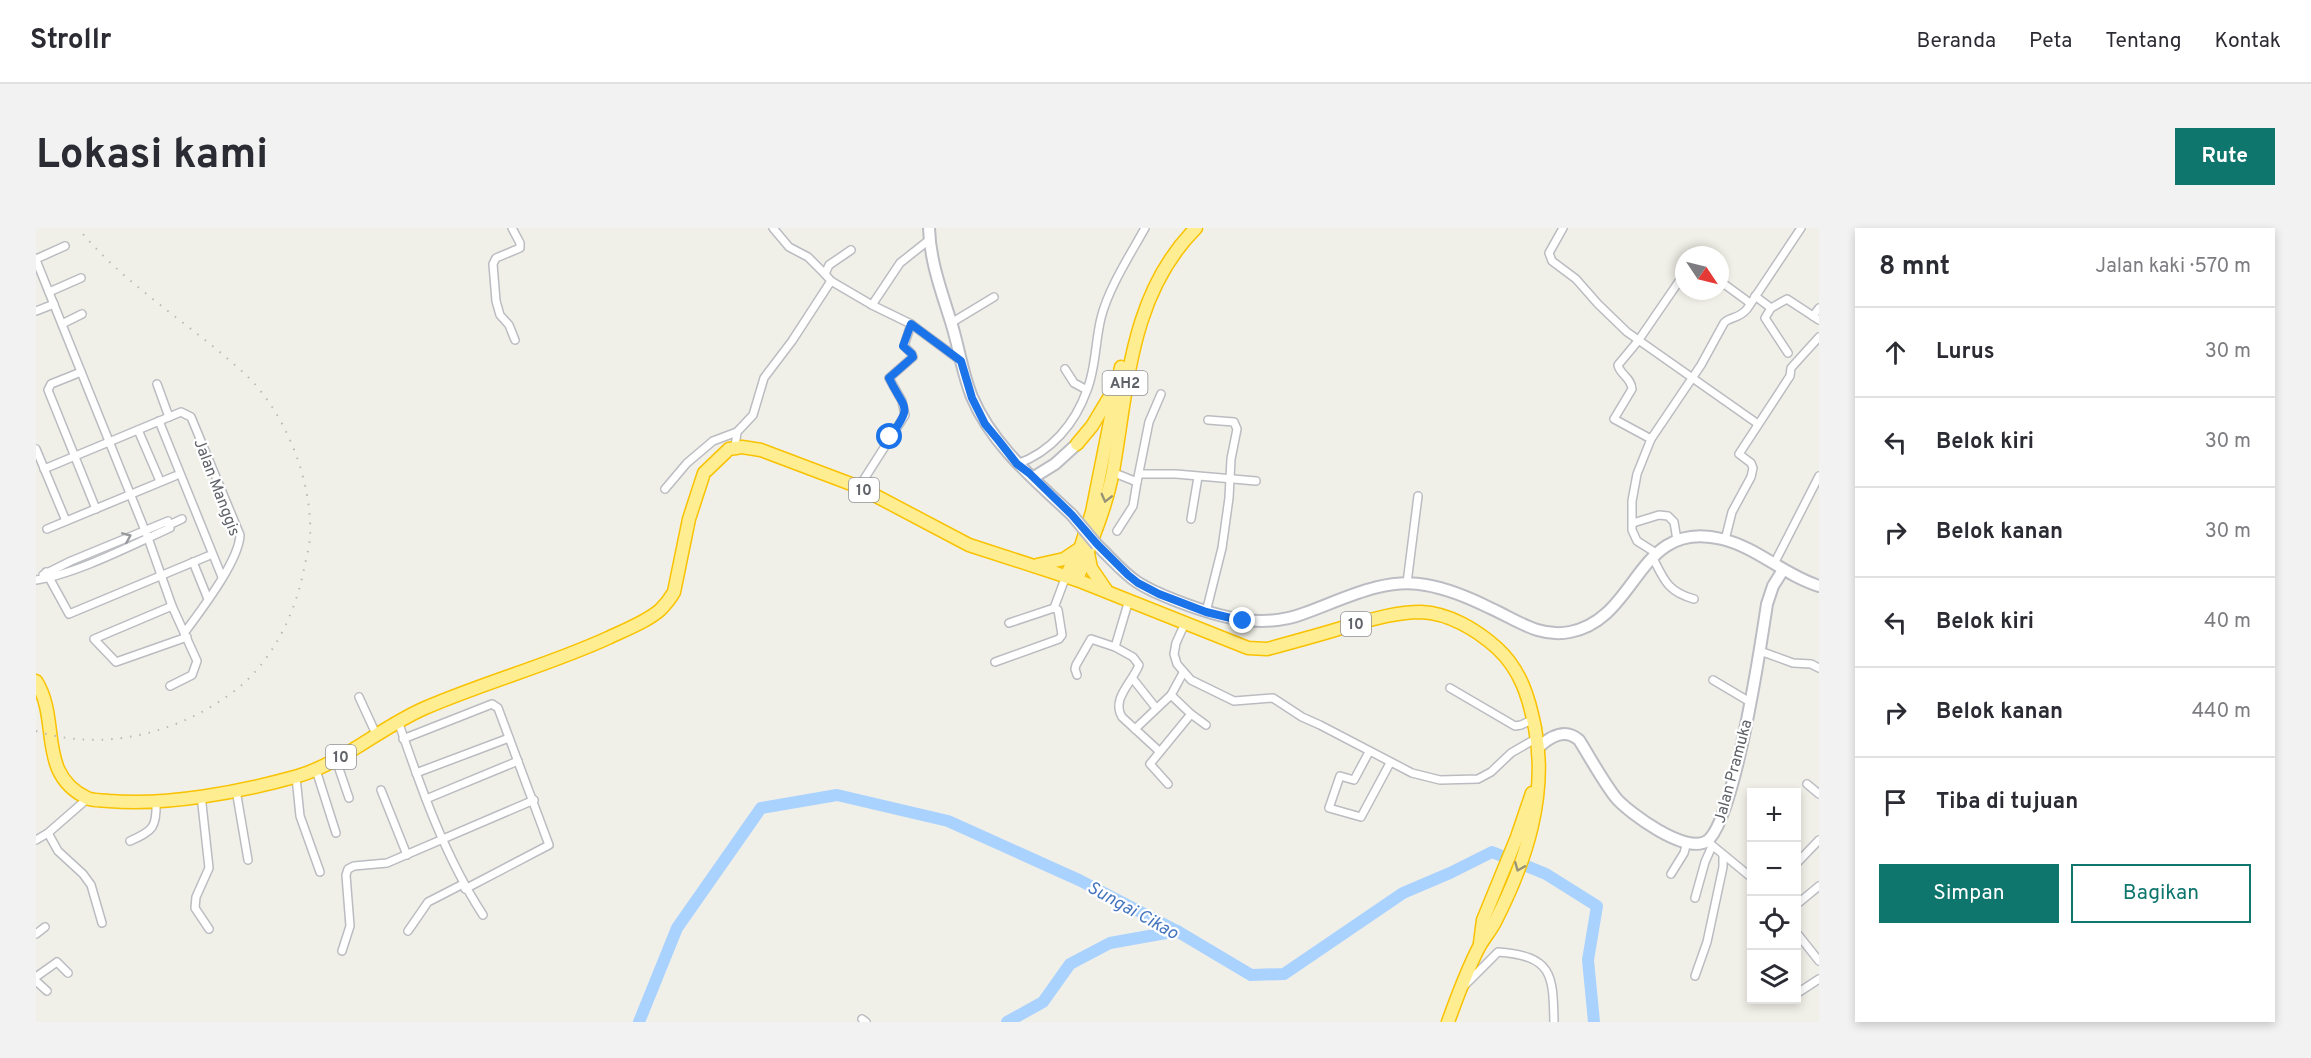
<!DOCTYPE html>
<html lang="id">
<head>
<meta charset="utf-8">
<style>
  :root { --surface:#fff; --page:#f2f2f3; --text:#2b2b33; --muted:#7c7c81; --line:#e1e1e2; --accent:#0f766e }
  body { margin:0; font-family:Overpass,sans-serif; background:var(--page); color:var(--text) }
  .controls { position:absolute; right:18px; bottom:18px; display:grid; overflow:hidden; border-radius:0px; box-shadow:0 3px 9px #0003 }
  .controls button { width:54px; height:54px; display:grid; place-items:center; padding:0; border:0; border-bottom:2px solid var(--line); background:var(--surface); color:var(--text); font:30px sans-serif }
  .compass { position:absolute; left:1639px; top:18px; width:54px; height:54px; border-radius:50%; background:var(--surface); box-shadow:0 3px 9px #0003; rotate:125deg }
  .stop { position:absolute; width:18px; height:18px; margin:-14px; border:4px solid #1a73e8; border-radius:50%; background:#fff }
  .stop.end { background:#1a73e8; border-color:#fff; box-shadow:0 2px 6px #0008 }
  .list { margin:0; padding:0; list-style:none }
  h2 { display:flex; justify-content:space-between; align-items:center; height:78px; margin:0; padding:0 24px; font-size:26px }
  h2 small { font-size:20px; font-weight:400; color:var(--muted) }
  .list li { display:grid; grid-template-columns:39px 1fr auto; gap:18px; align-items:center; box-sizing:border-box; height:90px; padding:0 24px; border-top:2px solid var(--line) }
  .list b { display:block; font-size:22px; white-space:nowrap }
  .list em { font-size:20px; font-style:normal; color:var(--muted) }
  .actions { display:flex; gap:12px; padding:18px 24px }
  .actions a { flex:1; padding:14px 0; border:2px solid var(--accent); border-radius:0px; text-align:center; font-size:21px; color:var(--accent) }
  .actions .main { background:var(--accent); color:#fff }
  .icon { flex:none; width:33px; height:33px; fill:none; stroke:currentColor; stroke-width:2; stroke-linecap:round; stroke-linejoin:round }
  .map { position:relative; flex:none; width:1783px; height:794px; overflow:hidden; border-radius:0px }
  header { display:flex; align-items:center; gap:36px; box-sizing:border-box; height:84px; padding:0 30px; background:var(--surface); border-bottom:2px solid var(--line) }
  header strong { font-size:28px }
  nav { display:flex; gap:33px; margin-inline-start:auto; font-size:21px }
  .intro { display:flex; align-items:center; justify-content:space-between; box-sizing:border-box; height:144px; padding:0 36px }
  h1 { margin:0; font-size:42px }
  .button { padding:15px 27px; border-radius:0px; background:var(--accent); color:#fff; font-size:21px; font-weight:700 }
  main { display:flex; gap:36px; padding:0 36px }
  aside { flex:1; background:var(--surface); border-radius:0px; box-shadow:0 3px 9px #0003 }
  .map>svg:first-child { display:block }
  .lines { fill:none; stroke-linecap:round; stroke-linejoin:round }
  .river { stroke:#aad2ff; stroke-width:12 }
  .street-casing { stroke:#babcc1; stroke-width:10 }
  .secondary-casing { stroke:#bbbdc3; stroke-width:14 }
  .highway-casing { stroke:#f9c200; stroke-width:15 }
  .street { stroke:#fff; stroke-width:7 }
  .secondary { stroke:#fff; stroke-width:10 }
  .highway { stroke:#feed91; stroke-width:12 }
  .rail { stroke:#b8b9b9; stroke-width:2; stroke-dasharray:1.5 8; stroke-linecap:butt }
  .secondary-bridge-casing { stroke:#bbbdc3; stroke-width:14; stroke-linecap:butt }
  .secondary-bridge { stroke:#fff; stroke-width:10 }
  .oneway { stroke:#979376 }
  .oneway2 { stroke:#97999d }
  .route { stroke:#1a73e8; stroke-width:8 }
  .labels { text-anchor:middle; stroke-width:4.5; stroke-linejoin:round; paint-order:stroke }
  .shield { fill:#fff; stroke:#8f9195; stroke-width:1.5 }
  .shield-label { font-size:15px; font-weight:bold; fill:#5f6268 }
  .street-label { font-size:16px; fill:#5f6268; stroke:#fff }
  .water-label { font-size:18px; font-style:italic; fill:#4575be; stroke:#fff }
</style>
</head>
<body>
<header>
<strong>Strollr</strong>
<nav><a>Beranda</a><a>Peta</a><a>Tentang</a><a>Kontak</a></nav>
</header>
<div class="intro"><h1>Lokasi kami</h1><a class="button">Rute</a></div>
<main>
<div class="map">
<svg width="1783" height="794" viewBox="0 0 1783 794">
  <rect width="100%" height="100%" fill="#f1f0e8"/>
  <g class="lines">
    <g class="river">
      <polyline points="603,794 641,700 725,580 801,567 912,593 1043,652 1141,703 1215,747 1248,746 1367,665 1414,645 1456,624 1510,646 1561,678 1552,732 1558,794"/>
      <polyline points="971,794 1007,774 1034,736 1074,715 1141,703"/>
    </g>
    <defs>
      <g id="street">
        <polyline points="476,0 484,15 484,20 460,30 457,36 460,73 464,87 473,97 479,112"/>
        <polyline points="737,0 753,19 772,29 789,46"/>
        <polyline points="1527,0 1513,25 1516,33 1540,51 1562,76 1591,104 1722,196"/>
        <polyline points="815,22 793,37 789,46 795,53 836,77"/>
        <polyline points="0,31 29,18"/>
        <polyline points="0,32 112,310 136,378 161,433 156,447 134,458"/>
        <polyline points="1684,53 1714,75"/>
        <polyline points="13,64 45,50"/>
        <polyline points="1719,68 1735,80"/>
        <polyline points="0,83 18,76"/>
        <polyline points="1777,88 1783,80"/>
        <polyline points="915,95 958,69"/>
        <polyline points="26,96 46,86"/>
        <polyline points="875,96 925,133"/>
        <polyline points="1752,125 1729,90 1735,80 1751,71 1783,92"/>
        <polyline points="1029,141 1038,155 1051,162"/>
        <polyline points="45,144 15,156 12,162 60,281"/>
        <polyline points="121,156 133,189"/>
        <polyline points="123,193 186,349"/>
        <polyline points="102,202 124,253"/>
        <path d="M1615 211 1578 191 1596 161C1595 149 1584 147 1582 137L1602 113 1648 46"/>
        <polyline points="699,219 701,204 717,187 728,150 756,113 795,53"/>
        <polyline points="0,221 30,293"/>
        <path d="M981 236C1015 224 1039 196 1051 162 1060 140 1059 114 1065 90 1072 61 1094 27 1109 0"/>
        <path d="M8 241 145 184 155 189 204 307C203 333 165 382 149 404"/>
        <polyline points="1076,244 1101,254 1113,194 1125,166"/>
        <polyline points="1103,246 1140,246 1220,253"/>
        <polyline points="823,259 869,187 866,173 853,150 877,129 876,126 868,118 875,96 836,77 864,35 893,12"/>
        <polyline points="629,261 651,235 677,213 701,204"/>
        <polyline points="1155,291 1162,249"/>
        <polyline points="1597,295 1623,287 1632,288 1638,294 1641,312"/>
        <polyline points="11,301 139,248"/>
        <polyline points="1081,303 1097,278 1101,254"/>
        <polyline points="1689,312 1696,284 1715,249 1717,240 1715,235 1703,226 1754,148 1755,140 1783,109"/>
        <path d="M1620 325 1601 313 1596 302V273L1601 246 1615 211 1665 137 1688 95C1693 89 1703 91 1711 81L1765 0"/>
        <path d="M1617 330C1628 352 1632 364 1658 371"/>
        <polyline points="157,334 172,371"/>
        <polyline points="1738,336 1783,248"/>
        <polyline points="10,344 33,386 172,328"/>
        <polyline points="7,347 35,333 132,293 133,297"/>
        <path d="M0 352C40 346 96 317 134 300L133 297 146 291"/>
        <polyline points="1371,355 1382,268"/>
        <polyline points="136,378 58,411 80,434 151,409"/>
        <polyline points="1170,384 1186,320 1193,270 1195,231 1201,201 1198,194 1172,192"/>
        <polyline points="973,395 1018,380 1030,348"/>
        <polyline points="1149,395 1140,415 1138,426 1141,436 1155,452 1198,473 1237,470 1266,489 1284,497 1376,545 1404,552 1442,551 1455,544 1475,525 1501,510"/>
        <path d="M1079 419 1097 429 1103 437C1096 455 1075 471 1086 489L1123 523"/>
        <polyline points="1724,423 1757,435 1775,436 1783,440"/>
        <polyline points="959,434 1023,411 1026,407 1022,382 1018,380"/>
        <polyline points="1041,447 1039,441 1040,437 1055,411 1079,419 1093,372"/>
        <polyline points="1097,451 1120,480"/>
        <polyline points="1677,452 1714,474"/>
        <polyline points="1414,460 1479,498 1485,497 1498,491"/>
        <polyline points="323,469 340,506"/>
        <polyline points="1155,486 1170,497"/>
        <path d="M362 493C385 560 408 627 447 687"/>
        <polyline points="1099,501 1135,467"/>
        <polyline points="367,511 456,476 462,480 513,617 429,661"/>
        <polyline points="1333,524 1318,552 1304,548 1293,580 1325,589 1354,535"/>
        <polyline points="300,532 313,570"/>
        <polyline points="280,542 300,605"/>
        <polyline points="380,545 473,510"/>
        <polyline points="260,549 264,588 284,644"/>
        <polyline points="1132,556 1114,536 1155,486 1135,467 1147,445"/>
        <polyline points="1771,556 1783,566"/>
        <polyline points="200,562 212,632"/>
        <polyline points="345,562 371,627"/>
        <polyline points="165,567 173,640 160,669 159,680 173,701"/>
        <polyline points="390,571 482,533"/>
        <polyline points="12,605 22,623 47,646 55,657 66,695"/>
        <polyline points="0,612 12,605 51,571"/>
        <path d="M94 613C117 603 121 599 120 574"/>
        <polyline points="1671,613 1716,650"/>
        <polyline points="1760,636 1783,612"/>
        <polyline points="1635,646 1648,625 1651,614"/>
        <polyline points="1659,670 1669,634 1676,618"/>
        <polyline points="1760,677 1783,658"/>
        <polyline points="372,703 392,674 427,656"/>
        <polyline points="1760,704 1783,733"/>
        <polyline points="0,706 9,699"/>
        <polyline points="306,723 314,698 310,647 312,641 318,638 351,635 498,572"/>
        <polyline points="1659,748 1671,714 1687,639 1687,627"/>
        <polyline points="0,749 21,734 32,745"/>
        <polyline points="0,753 11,763"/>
        <path d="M1429 757 1462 724C1517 728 1517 747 1518 794"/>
        <polyline points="1760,766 1783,751"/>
        <polyline points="826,791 830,794"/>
      </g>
      <g id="secondary">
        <path d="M893 0C894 33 905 62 915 94 923 119 926 145 936 169 956 217 999 252 1036 287"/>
        <polyline points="998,249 1019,236 1041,216"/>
        <path d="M1061 317C1074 329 1086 344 1101 354 1113 362 1128 368 1141 373 1182 389 1226 402 1269 385 1308 371 1348 349 1390 357 1413 361 1434 370 1454 380 1481 392 1503 410 1534 404 1603 391 1600 290 1686 311 1722 320 1748 347 1783 358"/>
        <path d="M1503 519C1515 508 1529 500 1543 512 1555 531 1566 552 1580 570 1593 585 1650 627 1671 613 1698 594 1725 416 1731 376L1737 358 1747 342"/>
      </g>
      <g id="highway">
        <polyline points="1041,216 1056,198 1074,168"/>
        <polyline points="1052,325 1055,340 1070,362"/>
        <polyline points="1001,337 1028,331 1043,321"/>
        <polyline points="1030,348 1044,321 1056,284 1085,139"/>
        <path d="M1041 352C1054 316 1070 281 1077 243 1092 158 1094 66 1160 0"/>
        <path d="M0 453C25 493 0 545 51 570 57 573 66 572 73 573 131 578 205 564 262 548 308 534 345 499 389 480 449 454 513 437 572 410 589 402 610 394 624 382 630 376 634 371 638 364L653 291 668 245 693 221 706 219 725 222 823 259 933 317 1041 352 1212 420 1231 421C1257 414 1283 407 1309 399 1334 392 1359 384 1385 384 1413 385 1441 402 1461 420 1485 442 1493 470 1499 500 1512 567 1490 633 1460 692 1456 701 1448 710 1443 719 1431 742 1421 769 1412 794"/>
        <polyline points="1444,715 1447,692 1481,609 1496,565"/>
      </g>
    </defs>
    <use href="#street" class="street-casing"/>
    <use href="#secondary" class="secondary-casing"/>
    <use href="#highway" class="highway-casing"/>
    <use href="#street" class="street"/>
    <use href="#secondary" class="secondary"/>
    <use href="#highway" class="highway"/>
    <path class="rail" d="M0 503C68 524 141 506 197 464 235 436 259 387 268 341 270 331 273 320 274 310 277 254 250 185 209 146 155 96 88 57 42 0"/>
    <defs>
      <polyline id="secondary-bridge" points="1036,287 1061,317"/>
    </defs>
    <use href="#secondary-bridge" class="secondary-bridge-casing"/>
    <use href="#secondary-bridge" class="secondary-bridge"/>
  </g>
  <defs><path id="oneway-chevron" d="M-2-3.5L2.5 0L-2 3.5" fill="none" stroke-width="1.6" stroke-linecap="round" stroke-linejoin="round" transform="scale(1.5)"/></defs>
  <g class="oneway">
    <use href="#oneway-chevron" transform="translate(1070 270) rotate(104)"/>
    <use href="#oneway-chevron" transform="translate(1483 639) rotate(112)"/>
  </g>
  <use class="oneway2" href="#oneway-chevron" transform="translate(91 309) rotate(-23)"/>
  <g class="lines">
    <path class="route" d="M854 209C878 176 868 182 853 150L877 129 876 126 867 118 875 96 925 133 936 170 949 196 963 213 981 236 993 245 1036 287 1061 316 1092 347 1102 355 1123 366 1170 384 1207 393"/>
  </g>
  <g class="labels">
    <g class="shield">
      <rect x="1066.5" y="143" width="45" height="24" rx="4.5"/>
      <rect x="813" y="250" width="30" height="24" rx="4.5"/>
      <rect x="1305" y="384" width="30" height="24" rx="4.5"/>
      <rect x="290" y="517" width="30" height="24" rx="4.5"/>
    </g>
    <g class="shield-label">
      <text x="1089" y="160">AH2</text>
      <text x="828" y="267">10</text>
      <text x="1320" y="401">10</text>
      <text x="305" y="534">10</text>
    </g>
    <g class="street-label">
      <text transform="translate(182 259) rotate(69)" y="6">Jalan Manggis</text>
      <text transform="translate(1696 543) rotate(-75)" y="6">Jalan Pramuka</text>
    </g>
    <g class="water-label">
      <text transform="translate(1097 682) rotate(29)" y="6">Sungai Cikao</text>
    </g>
  </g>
</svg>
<div class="controls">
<button>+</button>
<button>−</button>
<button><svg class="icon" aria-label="locate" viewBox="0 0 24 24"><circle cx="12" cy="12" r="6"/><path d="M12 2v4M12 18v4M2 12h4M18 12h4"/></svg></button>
<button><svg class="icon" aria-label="layers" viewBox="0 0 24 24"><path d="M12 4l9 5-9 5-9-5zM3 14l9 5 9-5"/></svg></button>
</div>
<svg class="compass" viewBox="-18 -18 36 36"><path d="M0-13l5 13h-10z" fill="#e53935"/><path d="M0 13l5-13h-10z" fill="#7c7c81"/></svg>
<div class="stop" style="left:854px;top:209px"></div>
<div class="stop end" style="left:1207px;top:393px"></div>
</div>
<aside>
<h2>8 mnt<small>Jalan kaki · 570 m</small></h2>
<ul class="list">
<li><svg class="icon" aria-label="ahead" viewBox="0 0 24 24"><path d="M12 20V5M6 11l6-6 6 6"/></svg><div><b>Lurus</b></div><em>30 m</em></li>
<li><svg class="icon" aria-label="left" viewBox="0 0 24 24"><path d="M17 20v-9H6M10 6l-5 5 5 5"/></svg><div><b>Belok kiri</b></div><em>30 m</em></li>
<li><svg class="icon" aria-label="right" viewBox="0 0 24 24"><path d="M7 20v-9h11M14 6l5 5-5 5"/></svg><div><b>Belok kanan</b></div><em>30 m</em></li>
<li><svg class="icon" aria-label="left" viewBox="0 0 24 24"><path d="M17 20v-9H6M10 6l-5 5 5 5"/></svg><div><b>Belok kiri</b></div><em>40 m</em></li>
<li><svg class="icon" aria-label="right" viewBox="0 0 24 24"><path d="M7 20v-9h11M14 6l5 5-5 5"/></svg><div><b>Belok kanan</b></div><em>440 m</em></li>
<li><svg class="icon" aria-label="arrive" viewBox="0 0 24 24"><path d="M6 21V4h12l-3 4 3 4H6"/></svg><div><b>Tiba di tujuan</b></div></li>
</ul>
<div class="actions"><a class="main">Simpan</a><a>Bagikan</a></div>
</aside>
</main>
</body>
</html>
